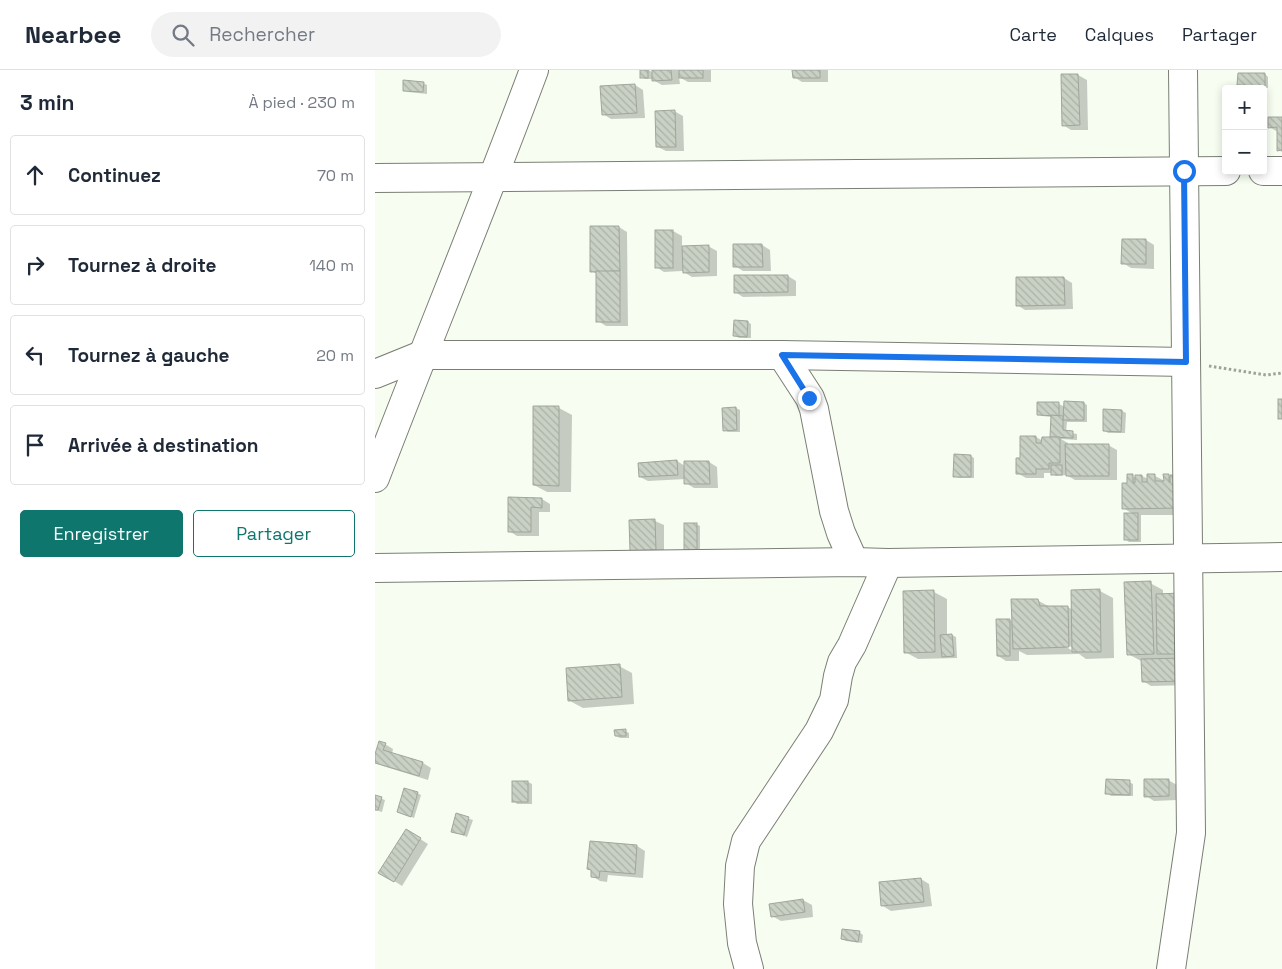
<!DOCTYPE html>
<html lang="fr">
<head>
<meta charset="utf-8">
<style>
  :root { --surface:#fff; --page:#f2f2f3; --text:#1f2937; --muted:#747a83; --line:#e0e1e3; --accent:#0f766e }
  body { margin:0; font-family:"Space Grotesk",sans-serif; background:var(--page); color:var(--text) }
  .controls { position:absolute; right:15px; top:15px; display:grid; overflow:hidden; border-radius:5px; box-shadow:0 2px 8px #0003 }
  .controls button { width:45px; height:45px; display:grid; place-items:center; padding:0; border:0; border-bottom:1px solid var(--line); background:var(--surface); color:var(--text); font:25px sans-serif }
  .stop { position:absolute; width:15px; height:15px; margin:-11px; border:4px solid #1a73e8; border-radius:50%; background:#fff }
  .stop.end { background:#1a73e8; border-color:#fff; box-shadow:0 1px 5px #0008 }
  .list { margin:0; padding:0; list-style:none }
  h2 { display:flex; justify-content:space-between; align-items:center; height:65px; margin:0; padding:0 20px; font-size:21px }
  h2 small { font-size:16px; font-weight:400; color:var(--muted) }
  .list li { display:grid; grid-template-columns:32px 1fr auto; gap:15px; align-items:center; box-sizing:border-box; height:80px; margin:0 10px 10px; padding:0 10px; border:1px solid var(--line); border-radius:5px }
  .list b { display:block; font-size:19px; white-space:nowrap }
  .list em { font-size:16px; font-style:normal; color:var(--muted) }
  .actions { display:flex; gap:10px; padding:15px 20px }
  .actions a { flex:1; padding:11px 0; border:1px solid var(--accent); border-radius:5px; text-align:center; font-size:18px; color:var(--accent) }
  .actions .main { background:var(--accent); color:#fff }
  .icon { flex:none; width:28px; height:28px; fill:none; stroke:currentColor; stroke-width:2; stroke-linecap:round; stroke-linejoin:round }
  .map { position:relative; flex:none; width:907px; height:899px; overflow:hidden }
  header { display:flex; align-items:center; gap:30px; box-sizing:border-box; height:70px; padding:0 25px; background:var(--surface); border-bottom:1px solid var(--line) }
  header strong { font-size:24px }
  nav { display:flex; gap:28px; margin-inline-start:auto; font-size:18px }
  .search { width:350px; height:45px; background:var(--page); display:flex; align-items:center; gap:12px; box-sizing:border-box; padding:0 18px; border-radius:28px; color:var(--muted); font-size:19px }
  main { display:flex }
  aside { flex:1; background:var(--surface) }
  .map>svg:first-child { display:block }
  .shadow { fill:#0003; fill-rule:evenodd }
  .building { fill:url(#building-back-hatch); stroke:#a0a69b }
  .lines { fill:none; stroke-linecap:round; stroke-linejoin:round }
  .minor-casing { stroke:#797f74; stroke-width:30 }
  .path { stroke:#9ea39a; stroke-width:3; stroke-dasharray:2.5 2.5; stroke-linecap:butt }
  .minor { stroke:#fff; stroke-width:28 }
  .route { stroke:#1a73e8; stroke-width:6 }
</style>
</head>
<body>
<header>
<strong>Nearbee</strong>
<div class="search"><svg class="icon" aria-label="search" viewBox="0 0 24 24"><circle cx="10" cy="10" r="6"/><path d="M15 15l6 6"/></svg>Rechercher</div>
<nav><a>Carte</a><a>Calques</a><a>Partager</a></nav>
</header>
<main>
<aside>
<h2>3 min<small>À pied · 230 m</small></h2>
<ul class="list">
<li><svg class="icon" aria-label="ahead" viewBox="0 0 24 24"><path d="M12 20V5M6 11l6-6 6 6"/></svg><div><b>Continuez</b></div><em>70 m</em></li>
<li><svg class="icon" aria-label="right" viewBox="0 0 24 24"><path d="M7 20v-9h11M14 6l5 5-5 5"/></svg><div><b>Tournez à droite</b></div><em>140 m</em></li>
<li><svg class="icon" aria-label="left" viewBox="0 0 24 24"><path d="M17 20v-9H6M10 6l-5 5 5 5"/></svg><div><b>Tournez à gauche</b></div><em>20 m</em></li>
<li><svg class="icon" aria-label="arrive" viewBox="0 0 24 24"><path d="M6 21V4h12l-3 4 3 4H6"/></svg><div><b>Arrivée à destination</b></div></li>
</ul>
<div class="actions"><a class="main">Enregistrer</a><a>Partager</a></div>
</aside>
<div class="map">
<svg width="907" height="899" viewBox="0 0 907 899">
  <defs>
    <pattern id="building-back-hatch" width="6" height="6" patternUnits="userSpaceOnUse" patternTransform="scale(1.25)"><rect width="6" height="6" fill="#c9d0c4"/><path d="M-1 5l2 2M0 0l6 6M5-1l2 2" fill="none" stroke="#abb1a7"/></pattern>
  </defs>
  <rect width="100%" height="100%" fill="#f7fef1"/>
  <g class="shadow">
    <polygon points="267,0 274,0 278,3 278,0 336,0 336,12 313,12 304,7 305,14 287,15 276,9 270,9 267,7"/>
    <polygon points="419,0 453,0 453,12 427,12 419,7"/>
    <polygon points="890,4 893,7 893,18 867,17 864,15"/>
    <polygon points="703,5 712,10 713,60 696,60 688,55 687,6"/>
    <polygon points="48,13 52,15 52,24 33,22 29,20"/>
    <polygon points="260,15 268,20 270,48 236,49 228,44"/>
    <polygon points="299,41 308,46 309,81 291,81 283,77"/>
    <polygon points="907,48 907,82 904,80 903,62 894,57"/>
    <polygon points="244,157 252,162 253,256 231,256 223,251 222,204 216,201"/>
    <polygon points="281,161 298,161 307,166 307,177 333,176 342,181 342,206 317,207 307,201 289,202 281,197"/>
    <polygon points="771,170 779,175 779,199 756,198 748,193"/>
    <polygon points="387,175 395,180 396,201 368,201 360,196"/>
    <polygon points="413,206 421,211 421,226 368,227 360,222"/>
    <polygon points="689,208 697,213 698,239 650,240 642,235"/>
    <polygon points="373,252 376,254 376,268 364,268 360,266"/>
    <polygon points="709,333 712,335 712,352 692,352 691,362 702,364 702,370 686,369 693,373 693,375 733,375 742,380 742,410 700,410 691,405 681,406 677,403 669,403 669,408 651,408 642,403 647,389 661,367 668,371 676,368 677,347 667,346 663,344 684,334 690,337"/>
    <polygon points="184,338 197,345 196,422 172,422 159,415"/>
    <polygon points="361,338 365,340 365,362 353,362 349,360"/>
    <polygon points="747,341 751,343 750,363 733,363 729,360"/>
    <polygon points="596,386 599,388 599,408 583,408 580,406"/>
    <polygon points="302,391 310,396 310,392 334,392 342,397 343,418 319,418 311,413 311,409 273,411 265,407"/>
    <polygon points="757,406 761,408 761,406 767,406 773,409 780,406 790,411 794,406 797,407 815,445 766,445 766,472 754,472 750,469 758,444 748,438 753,414"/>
    <polygon points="134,428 167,429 175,434 175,442 164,442 164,466 142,466 134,461"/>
    <polygon points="255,451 280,451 289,455 289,485 264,485 256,480"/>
    <polygon points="321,454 325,456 325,481 314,481 310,479"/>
    <polygon points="775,513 788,520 788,525 818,615 776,616 768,611 768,592 753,584"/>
    <path d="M725 521 738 528 739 588 711 589 704 584 652 585 644 581V591H631L623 586V550H635L638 552 662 530 675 537H693L698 540ZM689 573 698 578V581L688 575Z"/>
    <polygon points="559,522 572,529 572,566 577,565 581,567 582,588 543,589 530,582"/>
    <polygon points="244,596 257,603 259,634 208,638 195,631"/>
    <polygon points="250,661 254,663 254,668 245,668 241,666"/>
    <polygon points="10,674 18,679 17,684 48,693 56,698 53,710 8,696 0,692 0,689"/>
    <polygon points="793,710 802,715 802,730 779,731 771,726"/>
    <polygon points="138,712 153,712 157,714 157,734 142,734 139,731"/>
    <polygon points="754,712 758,714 758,726 736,726 732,723"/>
    <polygon points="42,723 46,725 39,748 23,742"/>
    <polygon points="0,726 10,730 7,742 0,740"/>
    <polygon points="82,745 98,750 92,767 77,761"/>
    <polygon points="39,765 53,774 27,816 5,802"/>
    <polygon points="262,776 270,781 268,808 233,805 232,812 225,811 217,806"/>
    <polygon points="546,809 554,814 557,836 516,841 508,836"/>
    <polygon points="428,830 437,835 438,847 406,851 397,846"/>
    <polygon points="484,862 488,865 487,873 471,871 467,869"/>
  </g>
  <g class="building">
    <rect x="265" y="0" width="8" height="8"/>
    <polygon points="277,0 296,0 297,10 277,11"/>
    <rect x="304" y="0" width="24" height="8"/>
    <polygon points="417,0 445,0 445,8 418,8"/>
    <polygon points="863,3 890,3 890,16 862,15"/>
    <polygon points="686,4 703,4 705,55 687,56"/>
    <polygon points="28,10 49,12 48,22 28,21"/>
    <polygon points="260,14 262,43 227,45 225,16"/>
    <polygon points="300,40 301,77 281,77 280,41"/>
    <polygon points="893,47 907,47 907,80 902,81 902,57 893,58"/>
    <polygon points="215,156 244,156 245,201 215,202"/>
    <rect x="280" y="160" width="18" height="38"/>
    <polygon points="747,169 771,169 771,194 746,194"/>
    <polygon points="358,174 387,174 388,197 358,197"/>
    <polygon points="334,175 334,202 308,203 307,176"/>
    <rect x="221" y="201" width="24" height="51"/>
    <polygon points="359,205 413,205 413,222 359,223"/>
    <polygon points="641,207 689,207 690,235 641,236"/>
    <polygon points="359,250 373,251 372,267 358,266"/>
    <rect x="903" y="329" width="4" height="20"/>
    <polygon points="689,331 709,332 709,350 688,350"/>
    <polygon points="662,332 684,332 684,346 662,345"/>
    <polygon points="158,336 184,336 184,416 158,415"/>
    <polygon points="361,337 362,360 348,361 347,338"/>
    <polygon points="728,339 747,340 746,362 728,361"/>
    <polygon points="676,345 688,346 688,360 698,361 698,368 675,367"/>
    <polygon points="645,366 661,366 661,373 666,373 667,367 685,367 685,393 674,393 674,399 661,399 661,404 641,404 641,388 645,388"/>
    <polygon points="690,374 734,374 734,406 691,406"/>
    <polygon points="579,384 596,385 596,407 578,407"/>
    <polygon points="302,390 303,405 264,407 263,393"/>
    <polygon points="309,391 334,391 335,414 309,414"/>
    <rect x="676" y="395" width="11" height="10"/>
    <polygon points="752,404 758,404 758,413 760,413 760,405 767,405 767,412 772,412 772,404 780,404 780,411 789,411 788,404 794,404 794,412 795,412 795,405 802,405 802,438 747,439 747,413 752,413"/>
    <polygon points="133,427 167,428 167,438 156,437 156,462 133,462"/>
    <rect x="749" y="443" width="14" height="27"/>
    <polygon points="280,449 281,480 255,481 254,450"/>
    <rect x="309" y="453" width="13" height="27"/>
    <polygon points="776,511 779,584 752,585 749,512"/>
    <polygon points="725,519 726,582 697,582 696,520"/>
    <polygon points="559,520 560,582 529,583 528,521"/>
    <polygon points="807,523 808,584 782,584 781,524"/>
    <polygon points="636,529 663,529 665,536 693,536 694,577 638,579"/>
    <polygon points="621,549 635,549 635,586 622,586"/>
    <polygon points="577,564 579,586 567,587 565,565"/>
    <polygon points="809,588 810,611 767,612 766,589"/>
    <polygon points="245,594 247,627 193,631 191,598"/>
    <polygon points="251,659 251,666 240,666 239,660"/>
    <polygon points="4,671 11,673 8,680 48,692 44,706 0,693 0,684"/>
    <polygon points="731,709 755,710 755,725 730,724"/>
    <polygon points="769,709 794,709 794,726 769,727"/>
    <rect x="137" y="711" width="16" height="21"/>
    <polygon points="29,718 43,722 36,747 22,742"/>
    <polygon points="0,725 7,727 3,740 0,740"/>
    <polygon points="81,743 94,747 89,765 76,762"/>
    <polygon points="31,759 46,768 19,812 3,803"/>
    <polygon points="215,771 262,775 260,804 225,801 224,808 216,807 216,800 212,799"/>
    <polygon points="546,808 549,832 506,836 504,812"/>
    <polygon points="428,829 430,842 396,847 394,834"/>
    <polygon points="467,859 485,861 483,872 466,869"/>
  </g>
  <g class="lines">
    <defs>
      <g id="minor">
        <polyline points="888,101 907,101"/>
        <polyline points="0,108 851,101"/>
        <polyline points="407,285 435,328 439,339 459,441 466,463 479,492"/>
        <polyline points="0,304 47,285 407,285 811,292"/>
        <path d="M0 408C52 272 108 137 159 0"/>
        <polyline points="0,498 479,492 513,493 907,487"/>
        <polyline points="374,899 367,873 363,834 365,796 371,771 444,661 459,630 463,606 467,592 477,575 513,493"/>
        <polyline points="796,899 816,763 808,0"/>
      </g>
    </defs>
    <use href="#minor" class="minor-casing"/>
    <polyline class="path" points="834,296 891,305 907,303"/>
    <use href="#minor" class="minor"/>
  </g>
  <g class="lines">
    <polyline class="route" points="434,328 407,285 811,292 809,101"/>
  </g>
</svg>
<div class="controls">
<button>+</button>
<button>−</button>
</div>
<div class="stop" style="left:809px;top:101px"></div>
<div class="stop end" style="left:434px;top:328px"></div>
</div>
</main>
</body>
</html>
